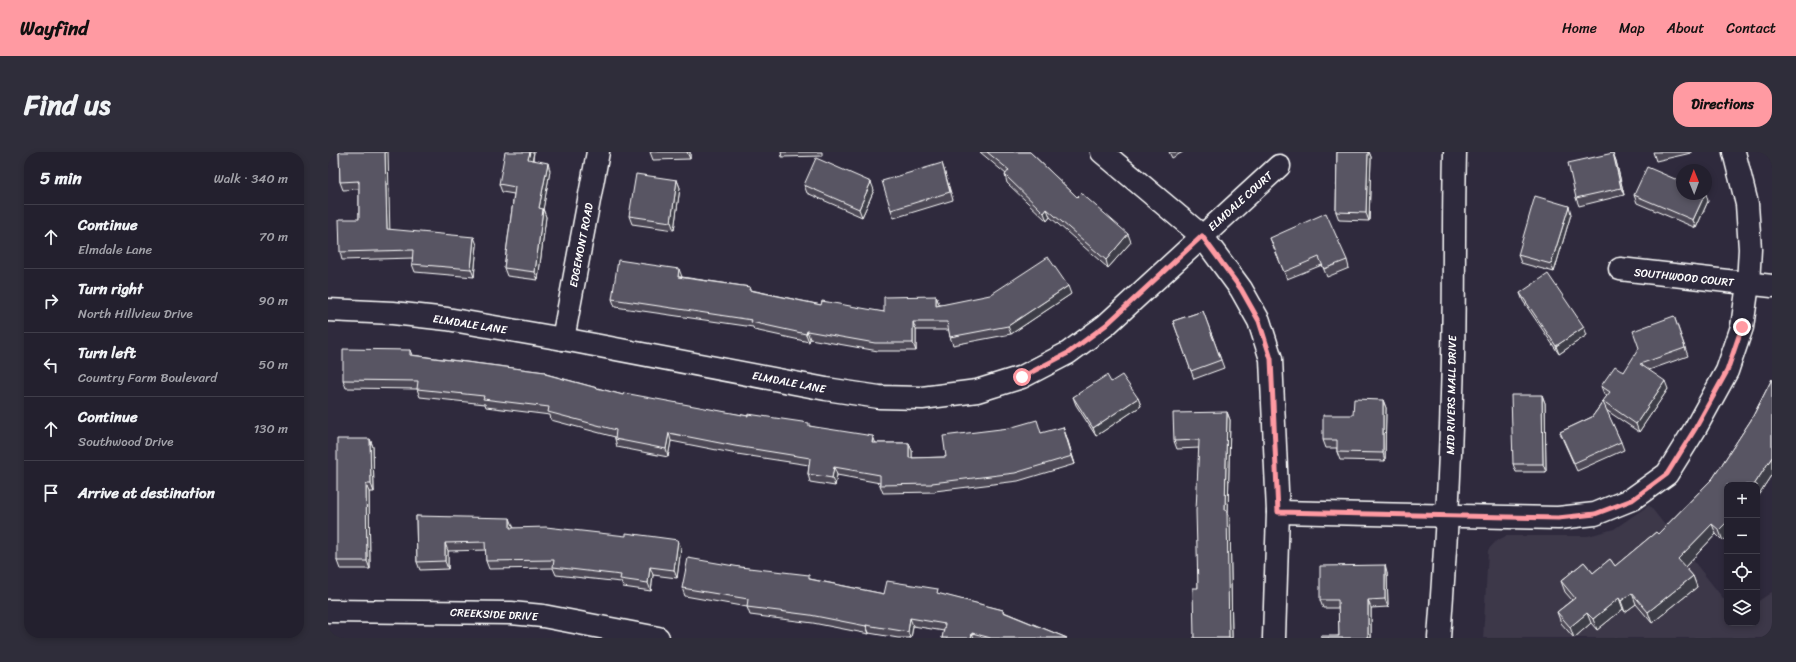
<!DOCTYPE html>
<html lang="en">
<head>
<meta charset="utf-8">
<style>
  :root { --surface:#23202e; --page:#2f2d3a; --text:#f1f3f6; --muted:#a3a3aa; --line:#403e4a; --accent:#ff9aa2 }
  body { margin:0; font-family:Sriracha,sans-serif; background:var(--page); color:var(--text) }
  .controls { position:absolute; right:12px; bottom:12px; display:grid; overflow:hidden; border-radius:8px; box-shadow:0 2px 6px #0003 }
  .controls button { width:36px; height:36px; display:grid; place-items:center; padding:0; border:0; border-bottom:1px solid var(--line); background:var(--surface); color:var(--text); font:20px sans-serif }
  .compass { position:absolute; left:1348px; top:12px; width:36px; height:36px; border-radius:50%; background:var(--surface); box-shadow:0 2px 6px #0003; rotate:359deg }
  .stop { position:absolute; width:12px; height:12px; margin:-9px; border:3px solid #ff9aa2; border-radius:50%; background:#fff }
  .stop.end { background:#ff9aa2; border-color:#fff; box-shadow:0 1px 4px #0008 }
  .list { margin:0; padding:0; list-style:none }
  h2 { display:flex; justify-content:space-between; align-items:center; height:52px; margin:0; padding:0 16px; font-size:17px }
  h2 small { font-size:13px; font-weight:400; color:var(--muted) }
  .list li { display:grid; grid-template-columns:26px 1fr auto; gap:12px; align-items:center; box-sizing:border-box; height:64px; padding:0 16px; border-top:1px solid var(--line) }
  .list b { display:block; font-size:15px; white-space:nowrap }
  .list p { margin:0; font-size:13px; white-space:nowrap; color:var(--muted) }
  .list em { font-size:13px; font-style:normal; color:var(--muted) }
  .icon { flex:none; width:22px; height:22px; fill:none; stroke:currentColor; stroke-width:2; stroke-linecap:round; stroke-linejoin:round }
  .map { position:relative; flex:none; width:1444px; height:486px; overflow:hidden; border-radius:16px }
  header { display:flex; align-items:center; gap:24px; box-sizing:border-box; height:56px; padding:0 20px; background:var(--accent); color:#111 }
  header strong { font-size:19px }
  nav { display:flex; gap:22px; margin-inline-start:auto; font-size:14px }
  .intro { display:flex; align-items:center; justify-content:space-between; box-sizing:border-box; height:96px; padding:0 24px }
  h1 { margin:0; font-size:28px }
  .button { padding:10px 18px; border-radius:16px; background:var(--accent); color:#111; font-size:14px; font-weight:700 }
  main { display:flex; gap:24px; padding:0 24px }
  aside { flex:1; background:var(--surface); border-radius:16px; box-shadow:0 2px 6px #0003 }
  .map>svg:first-child { display:block }
  .built { fill:#3c3749 }
  .lines { fill:none; stroke-linecap:round; stroke-linejoin:round }
  .minor-casing { stroke:#fff; stroke-width:25 }
  .major-casing { stroke:#fff; stroke-width:25 }
  .minor { stroke:#2f2a3d; stroke-width:22 }
  .major { stroke:#2f2a3d; stroke-width:22 }
  .wall { fill:#4d4956; stroke:#fff }
  .shaded-wall { fill:#3e3c46; stroke:#fff }
  .building { fill:#595564; stroke:#fff }
  .route { stroke:#ff9aa2; stroke-width:5 }
  .labels { text-anchor:middle; stroke-width:3; stroke-linejoin:round; paint-order:stroke }
  .street-label { font-size:11px; fill:#fff; stroke:#2f2a3d }
</style>
</head>
<body>
<header>
<strong>Wayfind</strong>
<nav><a>Home</a><a>Map</a><a>About</a><a>Contact</a></nav>
</header>
<div class="intro"><h1>Find us</h1><a class="button">Directions</a></div>
<main>
<aside>
<h2>5 min<small>Walk · 340 m</small></h2>
<ul class="list">
<li><svg class="icon" aria-label="ahead" viewBox="0 0 24 24"><path d="M12 20V5M6 11l6-6 6 6"/></svg><div><b>Continue</b><p>Elmdale Lane</p></div><em>70 m</em></li>
<li><svg class="icon" aria-label="right" viewBox="0 0 24 24"><path d="M7 20v-9h11M14 6l5 5-5 5"/></svg><div><b>Turn right</b><p>North Hillview Drive</p></div><em>90 m</em></li>
<li><svg class="icon" aria-label="left" viewBox="0 0 24 24"><path d="M17 20v-9H6M10 6l-5 5 5 5"/></svg><div><b>Turn left</b><p>Country Farm Boulevard</p></div><em>50 m</em></li>
<li><svg class="icon" aria-label="ahead" viewBox="0 0 24 24"><path d="M12 20V5M6 11l6-6 6 6"/></svg><div><b>Continue</b><p>Southwood Drive</p></div><em>130 m</em></li>
<li><svg class="icon" aria-label="arrive" viewBox="0 0 24 24"><path d="M6 21V4h12l-3 4 3 4H6"/></svg><div><b>Arrive at destination</b></div></li>
</ul>
</aside>
<div class="map">
<svg width="1444" height="486" viewBox="0 0 1444 486">
  <rect width="100%" height="100%" fill="#2f2a3d"/>
  <filter id="ink" filterUnits="userSpaceOnUse"><feTurbulence type="fractalNoise" baseFrequency=".025" numOctaves="2"/><feDisplacementMap in="SourceGraphic" scale="8" xChannelSelector="R" yChannelSelector="G"/><feConvolveMatrix kernelMatrix="1 2 1 2 8 2 1 2 1" color-interpolation-filters="sRGB"/></filter>
  <g filter="url(#ink)">
    <polygon class="built" points="1321,353 1399,451 1399,471 1429,471 1429,450 1444,440 1444,486 1155,486 1160,398 1168,389 1178,384 1260,384 1286,377"/>
    <g class="lines">
      <defs>
        <g id="minor">
          <polyline points="774,0 874,84 913,137 931,169 943,207 950,360 946,486"/>
          <polyline points="1292,117 1444,134"/>
          <polyline points="0,158 65,161 119,167 235,187 498,237 551,245 594,246 649,239 694,225 740,201 778,173 951,14"/>
          <polyline points="235,187 270,0"/>
          <polyline points="950,360 1230,366 1267,362 1304,347 1339,322 1367,277 1399,219 1414,175 1420,132 1422,97 1419,52 1406,0"/>
          <polyline points="0,459 183,461 215,464 330,486"/>
        </g>
        <path id="major" d="M1111 486C1117 405 1122 323 1124 242 1127 161 1125 81 1127 0"/>
      </defs>
      <use href="#minor" class="minor-casing"/>
      <use href="#major" class="major-casing"/>
      <use href="#minor" class="minor"/>
      <use href="#major" class="major"/>
    </g>
    <g class="wall">
      <polygon points="11,0 61,78 149,93 146,125 87,120 84,112 85,106 14,108 12,100 31,67 31,37 15,38 12,30"/>
      <polygon points="206,0 205,8 222,19 215,57 218,65 210,128 179,124 176,116 186,42 174,40 171,32"/>
      <polygon points="322,0 362,0 362,7 325,8"/>
      <polygon points="453,0 494,0 494,4 454,5"/>
      <polygon points="652,0 702,0 749,45 803,90 780,116 722,65 719,69 679,31 677,23 678,22"/>
      <polygon points="841,0 855,0 844,6"/>
      <polygon points="1009,0 1041,0 1043,5 1041,69 1011,68 1008,60"/>
      <polygon points="1325,0 1363,0 1363,1 1328,9"/>
      <polygon points="1285,1 1288,9 1296,43 1251,54 1248,46"/>
      <polygon points="614,11 625,48 566,66 563,58"/>
      <polygon points="349,28 352,36 346,78 304,72 301,64"/>
      <polygon points="476,33 546,38 534,65 479,41"/>
      <polygon points="1306,43 1380,49 1368,76 1309,51"/>
      <polygon points="1243,62 1226,120 1193,111 1190,103"/>
      <polygon points="942,86 1019,108 1021,116 999,125 994,113 959,127"/>
      <polygon points="354,125 422,135 423,138 493,153 556,160 608,144 611,153 743,142 683,182 625,193 622,185 621,178 588,178 588,199 550,199 482,187 481,190 426,178 425,175 287,155 284,147"/>
      <polygon points="1192,141 1259,183 1231,202 1195,149"/>
      <polygon points="875,159 896,216 866,227 845,169"/>
      <polygon points="1346,164 1360,204 1321,218 1340,237 1311,280 1278,258 1293,290 1296,298 1249,319 1235,288 1232,280 1264,265 1279,244 1276,242 1273,234 1296,220"/>
      <polygon points="82,198 84,203 217,220 218,222 295,243 420,264 482,274 547,291 581,291 584,299 584,306 618,305 714,281 738,283 747,312 690,329 607,339 607,340 555,341 552,333 552,331 509,323 507,334 482,330 480,322 481,313 409,302 343,289 340,305 289,295 287,287 287,285 223,268 222,263 158,255 157,252 92,245 89,237 18,236 15,228"/>
      <polygon points="1444,227 1444,322 1429,345 1429,333 1399,333 1399,385 1395,389 1388,382 1357,415 1365,424 1369,435 1324,471 1308,452 1297,460 1295,457 1269,478 1263,471 1246,486 1233,471 1229,460 1244,448 1237,440 1233,429 1256,410 1265,421 1282,407 1287,414 1328,380 1330,382 1385,326 1423,268"/>
      <polygon points="783,230 810,246 813,254 768,284 748,253 745,245"/>
      <polygon points="1214,243 1217,251 1218,320 1188,320 1185,312"/>
      <polygon points="1055,248 1058,256 1057,309 1012,308 1009,300 1009,296 998,296 995,288 1025,263"/>
      <polygon points="899,260 902,268 900,362 902,366 904,486 866,486 870,436 871,296 849,297 846,289"/>
      <polygon points="42,287 45,295 46,340 41,340 42,417 12,417 9,409"/>
      <polygon points="88,364 185,374 185,376 353,396 349,426 325,423 323,439 295,435 293,430 228,423 225,416 161,417 158,409 158,398 120,399 120,417 92,418 89,410"/>
      <polygon points="412,415 482,427 556,442 611,442 675,458 676,460 739,486 614,486 616,479 585,474 583,486 570,486 541,481 541,482 485,471 422,463 419,455 357,444 354,436"/>
      <polygon points="1059,421 1060,455 1043,456 1043,486 993,486 1011,484 1011,456 995,456 992,448"/>
    </g>
    <g class="shaded-wall">
      <polygon points="57,0 60,0 62,85 59,77"/>
      <polygon points="202,0 206,0 203,15 200,7"/>
      <polygon points="359,0 362,0 362,7"/>
      <polygon points="1040,0 1041,0 1043,5 1041,69 1038,61"/>
      <polygon points="1285,1 1288,9 1296,43 1293,36"/>
      <polygon points="220,11 222,19 214,64 211,56"/>
      <polygon points="349,28 352,36 346,78 343,70"/>
      <polygon points="543,30 546,38 534,65 531,57"/>
      <polygon points="1377,42 1378,42 1380,49 1368,76 1365,68"/>
      <polygon points="1241,54 1243,62 1226,120 1223,112"/>
      <polygon points="215,57 218,65 210,128 207,120"/>
      <polygon points="719,57 722,65 719,69 716,61"/>
      <polygon points="800,82 803,90 780,116 778,108"/>
      <polygon points="146,85 149,93 146,125 143,117"/>
      <polygon points="351,117 354,125 350,125"/>
      <polygon points="740,134 743,142 683,182 680,174"/>
      <polygon points="608,144 611,152 611,162 608,154"/>
      <polygon points="585,170 588,178 588,199 585,191"/>
      <polygon points="1256,175 1259,183 1231,202 1228,194"/>
      <polygon points="479,179 482,187 481,190 478,182"/>
      <polygon points="1337,229 1340,237 1311,280 1308,272"/>
      <polygon points="1214,243 1217,251 1218,320 1215,312"/>
      <polygon points="810,246 813,254 768,284 765,276"/>
      <polygon points="1055,248 1058,256 1057,309 1055,301"/>
      <polygon points="899,260 902,268 900,362 902,366 904,486 901,486 897,358"/>
      <polygon points="735,275 738,283 747,312 744,304"/>
      <polygon points="341,281 343,289 340,305 338,297"/>
      <polygon points="545,284 548,292 544,291"/>
      <polygon points="42,287 45,295 46,340 43,332"/>
      <polygon points="581,291 584,299 584,314 581,306"/>
      <polygon points="1444,305 1444,322 1429,345 1429,333 1426,333"/>
      <polygon points="506,315 509,323 507,334 504,326"/>
      <polygon points="38,332 41,340 42,417 39,409"/>
      <polygon points="182,366 185,374 185,384 182,376"/>
      <polygon points="1399,370 1399,385 1395,389 1391,378"/>
      <polygon points="1384,372 1388,382 1354,418 1350,407"/>
      <polygon points="350,388 353,396 349,426 346,418"/>
      <polygon points="117,391 120,399 120,417 117,409"/>
      <polygon points="1057,413 1059,421 1060,455 1057,447"/>
      <polygon points="322,415 325,423 323,439 320,431"/>
      <polygon points="1365,424 1369,435 1324,471 1320,460"/>
      <polygon points="1304,441 1308,452 1297,460 1293,449"/>
      <polygon points="1291,446 1295,457 1269,478 1265,467"/>
      <polygon points="1040,448 1043,456 1043,486 1040,486"/>
      <polygon points="1259,461 1263,471 1246,486 1242,475"/>
      <polygon points="582,466 585,474 583,486 582,486 580,480"/>
      <polygon points="538,473 541,481 541,482 538,474"/>
      <polygon points="644,481 646,486 643,486"/>
    </g>
    <g class="building">
      <polygon points="11,0 57,0 59,77 146,85 143,117 84,112 85,98 12,100 11,67 31,67 31,29 12,30"/>
      <polygon points="177,0 202,0 200,7 220,11 211,56 215,57 207,120 176,116 187,35 171,32"/>
      <polygon points="659,0 702,0 749,45 753,41 800,82 778,108 719,57 716,61 677,23 681,18"/>
      <polygon points="1009,0 1040,0 1038,61 1008,60"/>
      <polygon points="1285,1 1293,36 1248,46 1240,11"/>
      <polygon points="488,6 543,30 531,57 476,33"/>
      <polygon points="614,11 622,40 563,58 554,29"/>
      <polygon points="1319,15 1354,30 1354,42 1377,42 1365,68 1306,43"/>
      <polygon points="308,22 349,28 343,70 301,64"/>
      <polygon points="1207,44 1241,54 1223,112 1190,103"/>
      <polygon points="998,61 1019,108 996,117 991,105 956,120 942,86"/>
      <polygon points="720,105 740,134 680,174 622,185 619,170 585,170 585,191 547,191 479,179 478,182 423,170 424,168 284,147 290,108 351,117 350,125 422,135 421,138 493,153 494,149 556,160 556,145 608,144 608,154 662,143"/>
      <polygon points="1220,122 1256,175 1228,194 1192,141"/>
      <polygon points="875,159 893,208 863,219 845,169"/>
      <polygon points="1346,164 1357,196 1312,212 1337,229 1308,272 1275,249 1282,240 1273,234 1287,214 1296,220 1311,196 1305,179"/>
      <polygon points="15,197 82,198 82,203 217,220 217,222 295,243 296,241 420,264 420,262 481,271 481,274 545,284 544,291 581,291 581,306 618,305 615,284 681,276 709,268 713,281 735,275 744,304 687,321 604,331 604,332 552,333 552,323 506,315 504,326 480,322 482,306 407,294 341,281 338,297 287,287 288,278 220,260 221,255 155,247 156,244 89,237 90,229 15,228"/>
      <polygon points="779,223 783,230 794,223 810,246 765,276 745,245"/>
      <polygon points="1444,227 1444,305 1426,333 1399,333 1399,370 1391,378 1384,372 1350,407 1365,424 1320,460 1304,441 1293,449 1291,446 1265,467 1259,461 1242,475 1229,460 1247,446 1233,429 1256,410 1265,421 1282,407 1287,414 1328,380 1330,382 1385,326 1423,268"/>
      <polygon points="1183,243 1214,243 1215,312 1185,312"/>
      <polygon points="1026,247 1055,248 1055,301 1009,300 1009,288 995,288 995,263 1025,263"/>
      <polygon points="1275,250 1293,290 1246,311 1232,280 1264,265"/>
      <polygon points="899,260 897,358 899,358 901,486 866,486 865,436 870,436 868,359 871,288 846,289 845,261"/>
      <polygon points="9,287 42,287 43,332 38,332 39,409 9,409"/>
      <polygon points="88,364 182,366 182,376 218,375 298,384 298,381 350,388 346,418 322,415 320,431 292,427 293,423 225,415 226,408 158,409 157,390 117,391 117,409 89,410"/>
      <polygon points="360,406 412,415 481,423 481,427 556,442 559,429 610,437 609,441 675,458 675,460 739,486 663,486 644,481 643,486 614,486 617,472 582,466 580,480 538,473 538,474 482,463 419,455 420,447 354,436"/>
      <polygon points="1057,413 1057,447 1040,448 1040,486 993,486 993,484 1011,484 1010,448 992,448 992,414"/>
    </g>
  </g>
  <g class="lines" filter="url(#ink)">
    <polyline class="route" points="694,225 740,201 778,173 874,84 913,137 931,169 943,207 950,360 1230,366 1267,362 1304,348 1339,322 1367,277 1399,219 1414,175"/>
  </g>
  <g class="labels">
    <g class="street-label">
      <text transform="translate(912 49) rotate(-42)" y="4">ELMDALE COURT</text>
      <text transform="translate(253 93) rotate(-79)" y="4">EDGEMONT ROAD</text>
      <text transform="translate(1356 125) rotate(6)" y="4">SOUTHWOOD COURT</text>
      <text transform="translate(142 172) rotate(9)" y="4">ELMDALE LANE</text>
      <text transform="translate(461 230) rotate(11)" y="4">ELMDALE LANE</text>
      <text transform="translate(1123 243) rotate(-89)" y="4">MID RIVERS MALL DRIVE</text>
      <text transform="translate(166 462) rotate(3)" y="4">CREEKSIDE DRIVE</text>
    </g>
  </g>
</svg>
<div class="controls">
<button>+</button>
<button>−</button>
<button><svg class="icon" aria-label="locate" viewBox="0 0 24 24"><circle cx="12" cy="12" r="6"/><path d="M12 2v4M12 18v4M2 12h4M18 12h4"/></svg></button>
<button><svg class="icon" aria-label="layers" viewBox="0 0 24 24"><path d="M12 4l9 5-9 5-9-5zM3 14l9 5 9-5"/></svg></button>
</div>
<svg class="compass" viewBox="-18 -18 36 36"><path d="M0-13l5 13h-10z" fill="#e53935"/><path d="M0 13l5-13h-10z" fill="#a3a3aa"/></svg>
<div class="stop" style="left:694px;top:225px"></div>
<div class="stop end" style="left:1414px;top:175px"></div>
</div>
</main>
</body>
</html>
